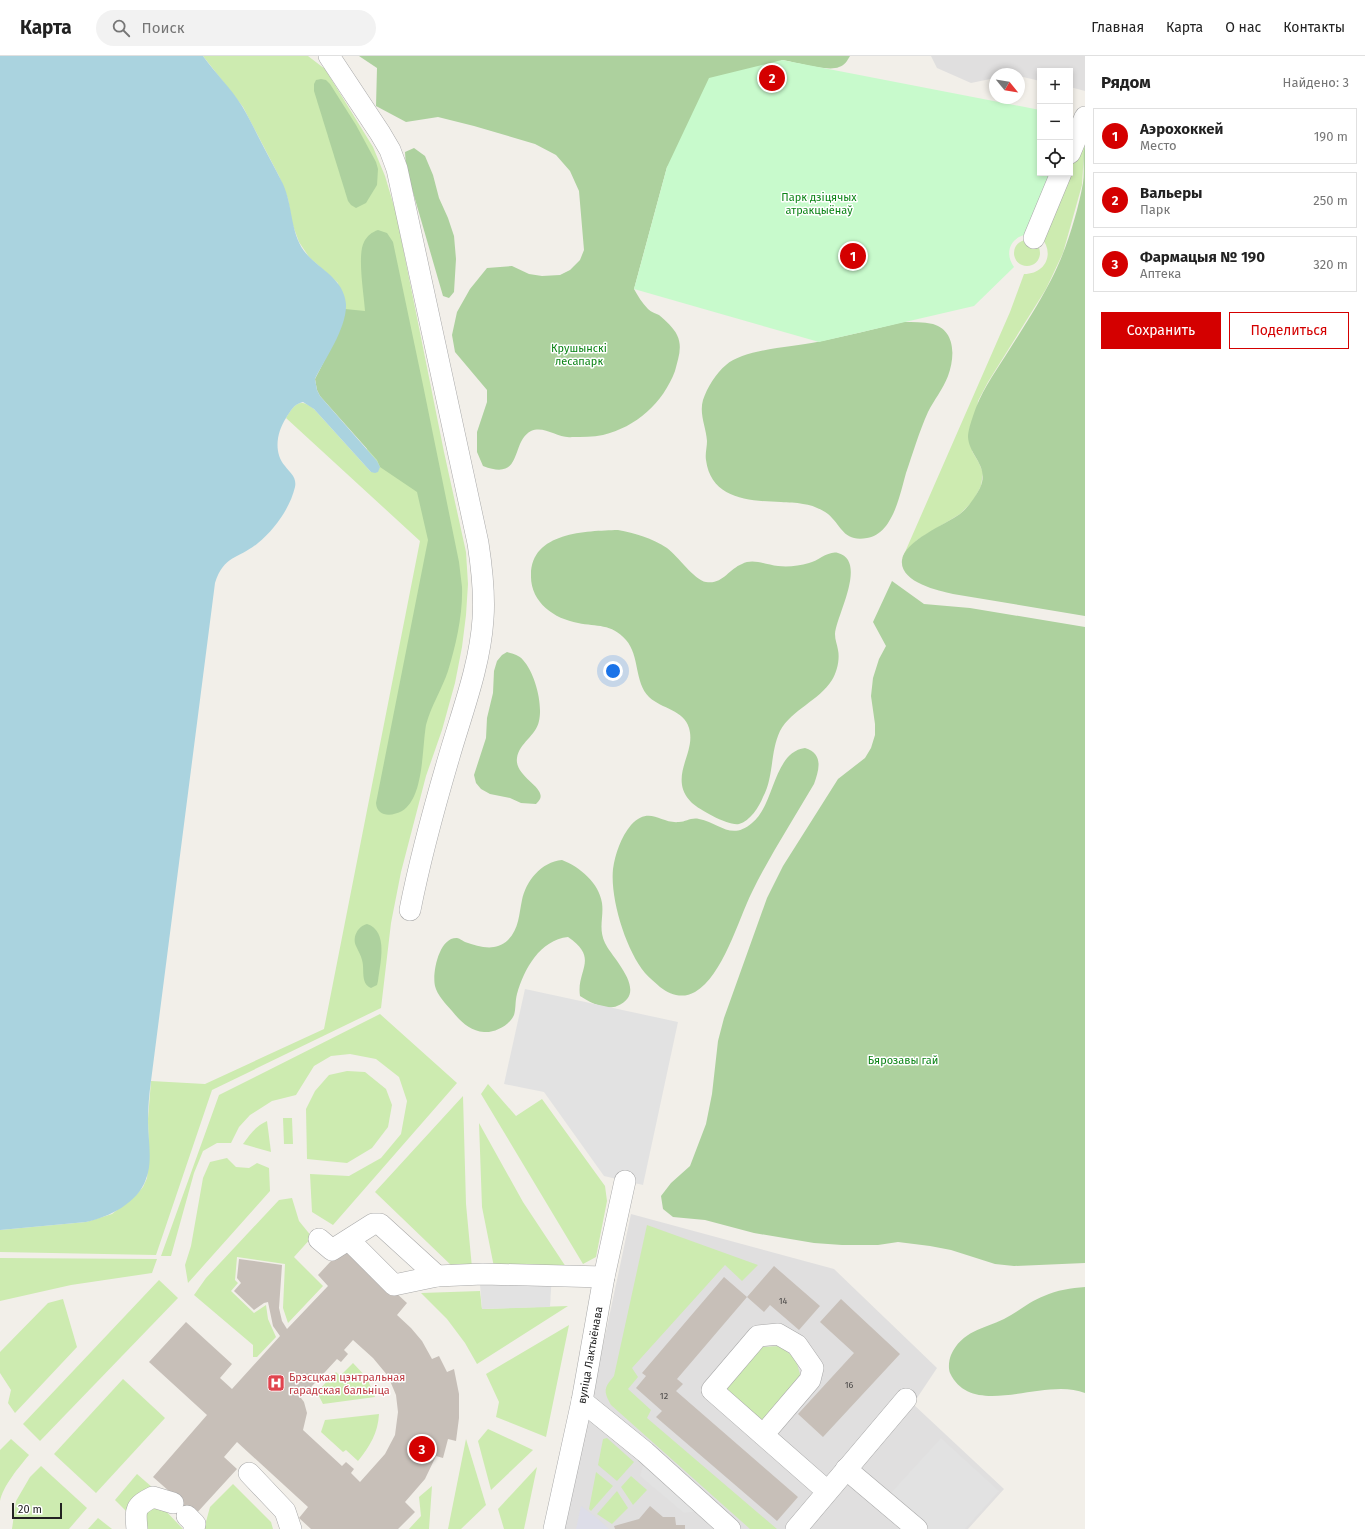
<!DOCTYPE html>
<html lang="ru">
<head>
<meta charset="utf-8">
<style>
  :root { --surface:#fff; --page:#f2f2f2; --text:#222; --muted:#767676; --line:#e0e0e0; --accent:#d40000 }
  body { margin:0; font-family:"Fira Sans",sans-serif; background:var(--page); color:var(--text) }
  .controls { position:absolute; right:12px; top:12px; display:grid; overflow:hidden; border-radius:0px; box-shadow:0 2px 6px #0003 }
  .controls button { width:36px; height:36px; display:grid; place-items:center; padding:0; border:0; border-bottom:1px solid var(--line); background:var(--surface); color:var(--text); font:20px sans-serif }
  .compass { position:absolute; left:989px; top:12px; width:36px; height:36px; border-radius:50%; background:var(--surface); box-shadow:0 2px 6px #0003; rotate:120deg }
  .scale { position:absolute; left:12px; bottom:10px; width:50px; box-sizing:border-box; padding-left:4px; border:2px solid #222; border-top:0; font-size:11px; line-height:14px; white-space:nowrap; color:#222; -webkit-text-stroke:3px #fff; paint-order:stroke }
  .you { position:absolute; left:613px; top:615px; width:14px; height:14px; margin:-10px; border:3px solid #fff; border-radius:50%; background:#1a73e8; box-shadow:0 0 0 6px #1a73e833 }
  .badge { display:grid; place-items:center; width:26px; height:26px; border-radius:50%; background:var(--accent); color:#fff; font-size:13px; font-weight:700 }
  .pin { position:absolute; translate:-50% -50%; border:2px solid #fff; box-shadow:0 1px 4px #0006 }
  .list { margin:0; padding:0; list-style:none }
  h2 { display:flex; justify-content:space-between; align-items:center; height:52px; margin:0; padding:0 16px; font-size:17px }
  h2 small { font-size:13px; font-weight:400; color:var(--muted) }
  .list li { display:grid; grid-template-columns:26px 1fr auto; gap:12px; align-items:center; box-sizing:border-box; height:56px; margin:0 8px 8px; padding:0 8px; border:1px solid var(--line); border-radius:0px }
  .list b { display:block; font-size:15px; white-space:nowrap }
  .list p { margin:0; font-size:13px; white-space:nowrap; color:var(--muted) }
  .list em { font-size:13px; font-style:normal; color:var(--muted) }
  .actions { display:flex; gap:8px; padding:12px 16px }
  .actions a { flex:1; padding:9px 0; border:1px solid var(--accent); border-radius:0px; text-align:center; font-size:14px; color:var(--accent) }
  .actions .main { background:var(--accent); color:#fff }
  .icon { flex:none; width:22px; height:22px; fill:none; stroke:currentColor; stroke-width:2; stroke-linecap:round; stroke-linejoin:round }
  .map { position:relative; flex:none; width:1085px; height:1473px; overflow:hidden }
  header { display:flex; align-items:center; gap:24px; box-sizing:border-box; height:56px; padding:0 20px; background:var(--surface); border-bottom:1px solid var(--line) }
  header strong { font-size:19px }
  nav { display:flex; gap:22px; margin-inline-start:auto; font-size:14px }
  .search { width:280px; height:36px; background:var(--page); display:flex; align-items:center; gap:10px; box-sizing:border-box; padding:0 14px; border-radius:22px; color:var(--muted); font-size:15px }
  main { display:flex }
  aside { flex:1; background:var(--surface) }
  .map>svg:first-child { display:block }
  .residential { fill:#e0dfdf }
  .grass { fill:#cdebb0 }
  .forest { fill:#add19e }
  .park { fill:#c8facc }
  .parking { fill:#e2e2e2 }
  .plaza { fill:#dddde8 }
  .water { fill:#aad3df }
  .building { fill:#c7bfb8; fill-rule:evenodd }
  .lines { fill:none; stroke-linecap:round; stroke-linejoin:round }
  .minor-casing { stroke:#a9a9a9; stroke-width:22 }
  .minor { stroke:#fff; stroke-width:21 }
  .labels { text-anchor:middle; stroke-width:3; stroke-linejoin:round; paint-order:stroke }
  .number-label { font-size:9px; fill:#4b4948 }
  .park-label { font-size:11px; fill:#0c8416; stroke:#fff }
  .street-label { font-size:11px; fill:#222; stroke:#fff }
  .health-label { font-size:11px; fill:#be3a42; stroke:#fff; text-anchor:start }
</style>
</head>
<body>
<header>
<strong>Карта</strong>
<div class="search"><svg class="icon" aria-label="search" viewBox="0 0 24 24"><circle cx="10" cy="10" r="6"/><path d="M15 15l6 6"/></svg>Поиск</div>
<nav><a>Главная</a><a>Карта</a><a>О нас</a><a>Контакты</a></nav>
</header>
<main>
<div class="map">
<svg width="1085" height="1473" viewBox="0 0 1085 1473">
  <rect width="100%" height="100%" fill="#f2efe9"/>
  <g class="residential">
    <polygon points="931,0 1085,0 1085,35 1070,31 1070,15 1040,15 1040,25 1019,20 1019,18 995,18 995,22 971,27 937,12"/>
    <polygon points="631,1158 834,1213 937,1312 913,1348 1004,1433 968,1473 564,1473"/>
  </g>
  <g class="grass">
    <path d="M203 0H308L325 13 373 91 385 120 396 157 444 396 466 496 468 528 466 559 462 591 455 627 442 674 426 720 401 816 391 867 381 952 212 1034 156 1199 0 1196V1174L86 1166 112 1158 136 1139 143 1131 147 1122 149 1101 148 1063 151 1025 205 1028 324 973 420 485 286 362C294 349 299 341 314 353L371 416 338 227 309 201 299 186 292 167 288 143 279 120 243 51Z"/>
    <path d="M1085 80 1082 129 1063 197 1046 233 988 326 978 345 972 395 979 407 983 417 981 430 973 445 960 458 917 484 908 493 902 503 1010 256 1024 218C1046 218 1055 197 1041 181Z"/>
    <circle cx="1027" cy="197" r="13"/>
    <polygon points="380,958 457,1027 333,1169 312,1156 310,1118 349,1120 381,1102 401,1078 407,1045 399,1021 376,1003 350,998 331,1000 314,1010 296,1039 272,1045 250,1059 239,1071 231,1087 217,1087 203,1095 194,1117 171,1200 161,1200 219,1039"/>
    <polygon points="347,1015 365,1016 386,1033 392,1049 388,1071 372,1092 347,1107 307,1103 306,1053 315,1035 329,1019"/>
    <polygon points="488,1028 516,1060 542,1043 605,1130 607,1145 596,1201 583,1208 481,1038"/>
    <polygon points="463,1040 466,1148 472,1212 453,1211 375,1136"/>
    <polygon points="283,1062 292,1062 293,1088 284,1088"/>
    <path d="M267 1065 271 1096 243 1088C250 1078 256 1070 267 1065Z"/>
    <polygon points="479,1067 523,1146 566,1211 494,1211 482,1151"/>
    <polygon points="227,1102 236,1111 249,1112 257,1107 269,1112 270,1135 188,1227 185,1209 191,1190 203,1122 210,1106"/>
    <polygon points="292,1142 299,1165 312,1181 294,1201 323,1230 288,1267 283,1252 285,1208 237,1201 235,1224 238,1227 231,1235 254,1257 266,1249 268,1263 276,1281 257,1301 253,1301 253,1289 194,1239 206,1222 279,1144"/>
    <path d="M647 1169 758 1209 742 1225 725 1209 632 1312 638 1321 628 1333 651 1354 647 1362 777 1473H750L611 1349C603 1335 604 1332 614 1320Z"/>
    <polygon points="0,1202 157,1203 152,1217 71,1229 0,1245"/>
    <polygon points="159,1224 178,1242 40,1385 23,1368"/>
    <polygon points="480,1235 482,1253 568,1250 477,1308 465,1287 447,1263 421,1237"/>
    <polygon points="63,1243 77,1291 15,1357 8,1347 11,1334 0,1317 0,1296 48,1247"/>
    <polygon points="569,1269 546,1381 496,1361 499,1346 486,1318"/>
    <polygon points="781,1290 796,1304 801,1322 760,1370 722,1335 760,1291"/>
    <polygon points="353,1307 367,1322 375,1341 323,1348 317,1336 336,1316 340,1320"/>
    <polygon points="123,1323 165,1362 96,1437 54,1398"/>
    <path d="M379 1358C378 1377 370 1390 358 1405L346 1394 343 1396 321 1376 325 1364Z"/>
    <polygon points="488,1373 533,1394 491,1434 478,1385"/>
    <polygon points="607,1382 634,1406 617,1425 598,1409 603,1383"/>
    <path d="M11 1383 29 1399C19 1411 3 1430 0 1445V1394Z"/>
    <polygon points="466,1383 486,1449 461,1473 448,1473"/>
    <polygon points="41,1410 87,1452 69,1473 12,1473 16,1445 30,1421"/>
    <polygon points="537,1411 524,1473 504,1473 498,1453"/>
    <polygon points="596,1416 613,1430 591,1455 589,1453"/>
    <polygon points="137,1418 153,1432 129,1458 115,1444"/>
    <polygon points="631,1420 647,1434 633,1449 621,1431"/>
    <polygon points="233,1428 271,1466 273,1473 204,1473 210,1451"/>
    <polygon points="432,1430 429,1473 409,1473 421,1460 419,1441"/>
    <polygon points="617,1435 628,1452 612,1468 597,1458"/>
    <polygon points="160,1449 183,1473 147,1473 146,1452"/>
    <polygon points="98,1462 112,1473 88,1473"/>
  </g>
  <g class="forest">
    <path d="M359 0H850C847 5 845 9 839 11 828 16 795 6 782 4L667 111 634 233C638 240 642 247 648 253 651 256 655 257 659 259 665 264 674 272 677 279 683 291 678 303 675 315 663 347 636 371 603 379 593 381 582 381 572 381 558 383 545 369 531 375 510 386 524 426 483 410L477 396V376L487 346V334L455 296 452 279 457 256 470 233 487 212 512 210 529 218 542 220 560 219 570 214 580 204 584 194 579 135 570 115 556 99 535 88 474 70 438 61 406 66 376 50 377 12Z"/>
    <polygon points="321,23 326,24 330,28 356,69 376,106 378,113 377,129 366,147 356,152 351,149 348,145 314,35 314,28 316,24"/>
    <path d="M1085 88V560L953 538C938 535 899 526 902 504 905 484 945 469 960 458 969 451 975 441 980 432 990 410 969 400 968 381 968 375 971 366 973 360 980 338 993 319 1006 299 1023 272 1041 245 1055 216 1067 191 1078 155 1083 127 1085 114 1082 101 1085 88Z"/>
    <polygon points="414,92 425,100 433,119 439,142 448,162 454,180 456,203 454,236 449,242 443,240 406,112 405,96"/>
    <path d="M378 174 387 177 393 186 423 329 459 506C460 514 461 523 462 531 463 558 456 589 448 615 442 633 431 650 426 669 422 692 424 742 402 755 393 760 377 762 376 747L428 484 417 436 380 411 377 404 320 340 317 334 315 323 338 278 345 253 365 255C364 239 357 199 364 186 367 180 372 176 378 174Z"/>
    <path d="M903 266C913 266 923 266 933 268 956 275 955 301 948 320 943 333 934 344 928 356 919 376 913 397 906 417 900 438 893 478 867 482 843 486 842 470 828 458 821 453 812 449 803 448 796 446 788 447 781 446 749 445 711 443 706 404 705 398 707 391 707 385 706 371 699 358 703 344 707 332 716 317 726 309 744 293 792 291 817 286 846 280 874 273 903 266Z"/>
    <path d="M618 474C635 477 652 482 667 492 678 500 694 524 706 526 722 529 729 513 742 508 753 502 766 509 778 510 788 511 799 510 809 507 818 505 829 494 838 497 868 505 836 560 835 578 835 584 837 588 838 594 840 603 837 616 832 624 819 645 792 653 780 675 770 696 774 721 763 741 759 751 750 765 739 768 728 770 700 754 692 747 687 742 683 736 682 729 679 709 695 692 689 672 684 654 662 653 649 641 634 626 640 600 626 584 611 567 597 571 578 567 554 563 530 546 531 519 531 476 586 475 618 474Z"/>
    <polygon points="892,525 924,548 970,552 1085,571 1085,1207 1014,1210 995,1208 951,1194 930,1190 898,1186 878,1189 842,1189 814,1187 754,1177 705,1164 673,1161 663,1153 661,1140 671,1127 690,1110 706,1068 712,1038 718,985 724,962 767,842 783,810 838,723 865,702 871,692 875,679 875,668 871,640 873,622 879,603 886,590 873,566"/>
    <path d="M507 596C513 598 519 599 523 604 535 617 543 648 539 665 536 680 519 687 517 702 514 723 554 733 536 748L521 747 510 742 490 738 481 733 476 727 474 719 486 682 487 662 493 637 494 615 497 605 502 599Z"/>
    <path d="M805 692C824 698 819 714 814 728 793 764 770 799 752 836 738 864 723 920 695 936 683 943 670 939 660 931 655 926 649 922 645 917 626 894 610 843 613 813 615 798 621 781 631 769 650 749 660 768 679 766 686 766 691 761 699 763 720 767 731 785 752 767 775 749 773 696 805 692Z"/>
    <path d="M562 804C580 811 599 827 602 847 604 861 598 872 605 887 612 902 650 937 617 950 606 955 589 946 580 940 576 914 600 903 568 881 540 884 524 913 517 938 515 945 516 953 514 959 509 970 494 977 484 976 470 975 460 965 452 955 446 948 437 939 435 930 432 917 439 881 457 882 459 882 463 885 465 886 480 891 495 896 508 884 519 873 519 858 522 844 526 825 541 806 562 804Z"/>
    <path d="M367 868C389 875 380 908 378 925L377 929 371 932C360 927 365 914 362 904 361 899 358 895 356 890 352 881 358 870 367 868Z"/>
    <path d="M1085 1231V1337C1044 1320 973 1365 950 1317 948 1312 949 1304 951 1299 962 1275 983 1273 1004 1263 1018 1256 1030 1245 1044 1240 1057 1234 1071 1232 1085 1231Z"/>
  </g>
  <path class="park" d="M782 4 1040 54V117H1052L1028 178C1010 181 1004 197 1014 211L974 250 819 286 634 233 667 111 709 22Z"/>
  <g class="parking">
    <polygon points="525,933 678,966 643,1129 604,1120 544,1036 504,1028"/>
    <polygon points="479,1216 552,1217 550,1251 482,1253"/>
    <polygon points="941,1382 999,1435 965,1473 927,1473 889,1439"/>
    <polygon points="644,1407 699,1455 684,1457 640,1420"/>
  </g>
  <polygon class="plaza" points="581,1450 597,1462 609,1473 576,1473"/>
  <path class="water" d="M0 0H203C215 17 231 32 242 50 248 60 253 70 258 80 266 96 275 112 283 128 293 150 290 175 304 195 318 213 344 222 346 248 347 272 325 303 315 323L317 334 320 340 377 405 380 411 378 416 375 417 371 416 314 353 303 346C294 348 291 354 286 362 277 376 273 396 285 410 290 417 297 421 295 431 290 452 275 473 258 487 239 503 224 499 215 527L151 1025C149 1039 148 1052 148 1065 148 1083 153 1106 146 1123 138 1147 109 1161 86 1166L0 1174Z"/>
  <g class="building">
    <polygon points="848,187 863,191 858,210 842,211"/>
    <path d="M345 1190 407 1247 397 1259 411 1272 422 1285 432 1303 439 1300 447 1316 454 1313 459 1338V1362L456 1385 448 1383 443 1402 436 1400 425 1423 405 1446 415 1456 398 1473H311L299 1462 308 1451 237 1386 224 1401 237 1413 194 1460 184 1463 171 1451 178 1443 153 1421 207 1359 149 1306 186 1266 232 1308 220 1322 232 1333 280 1280 273 1270 268 1246 264 1247 254 1254 234 1235 241 1227 237 1222 239 1203 282 1209 279 1252 282 1265 287 1273 328 1230 318 1219ZM353 1284 373 1302 388 1320 396 1339 398 1356 395 1379 385 1398 360 1426 351 1417 354 1413 346 1406 342 1410 303 1374 307 1357 304 1346 301 1342 337 1303 341 1306 348 1298 344 1294Z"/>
    <polygon points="774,1210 820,1250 799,1274 770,1249 764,1256 747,1241 677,1323 683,1328 676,1335 798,1441 777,1465 656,1361 662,1355 636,1332 646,1320 642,1317 724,1221 747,1241"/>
    <polygon points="841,1243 900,1298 823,1381 798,1358 854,1297 820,1266"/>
    <polygon points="650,1450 663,1461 675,1461 676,1469 685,1469 685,1473 615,1473 614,1470 639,1463"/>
  </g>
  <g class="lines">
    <defs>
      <g id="minor">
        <path d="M329 0 380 77 390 94 397 113 478 487C482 513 485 537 483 563 480 610 462 656 449 701 434 752 420 803 410 854"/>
        <polyline points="1070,97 1085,61"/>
        <polyline points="1034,182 1061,117"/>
        <polyline points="319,1183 332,1194 373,1168 380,1168 437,1220 483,1218 604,1221"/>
        <polyline points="349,1184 394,1229 437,1220"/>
        <polyline points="582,1345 645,1396 730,1473"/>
        <polyline points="763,1379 810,1324 813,1312 797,1289 778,1278 758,1280 712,1334 827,1435"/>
        <polyline points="846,1413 917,1473"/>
        <polyline points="249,1417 285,1455 291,1473"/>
        <polyline points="187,1460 195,1468 194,1473"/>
        <path d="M137 1473C135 1453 135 1450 153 1441L173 1447"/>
        <polyline points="554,1473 582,1345 604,1221 625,1125"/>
        <polyline points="796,1473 906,1343"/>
      </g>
    </defs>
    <use href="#minor" class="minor-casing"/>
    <use href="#minor" class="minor"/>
  </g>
  <defs>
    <symbol id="hospital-square" viewBox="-11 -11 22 22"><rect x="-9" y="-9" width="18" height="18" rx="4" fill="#e0444e" stroke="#fff"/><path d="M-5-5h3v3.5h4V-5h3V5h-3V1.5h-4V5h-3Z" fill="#fff"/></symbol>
  </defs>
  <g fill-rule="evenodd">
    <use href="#hospital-square" x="266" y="1317" width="20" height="20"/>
  </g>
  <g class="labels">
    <g class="number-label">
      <text x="783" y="1248">14</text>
      <text x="849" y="1332">16</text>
      <text x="664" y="1343">12</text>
    </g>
    <g class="park-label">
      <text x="819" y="145">Парк дзіцячых<tspan x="819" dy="13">атракцыёнаў</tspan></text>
      <text x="579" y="296">Крушынскі<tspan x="579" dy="13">лесапарк</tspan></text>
      <text x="903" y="1008">Бярозавы гай</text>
    </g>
    <g class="street-label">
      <text transform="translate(590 1299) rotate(-80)" y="4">вуліца Лактыёнава</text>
    </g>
    <g class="health-label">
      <text x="289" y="1325">Брэсцкая цэнтральная<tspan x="289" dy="13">гарадская бальніца</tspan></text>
    </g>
  </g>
</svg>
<div class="controls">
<button>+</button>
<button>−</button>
<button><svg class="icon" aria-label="locate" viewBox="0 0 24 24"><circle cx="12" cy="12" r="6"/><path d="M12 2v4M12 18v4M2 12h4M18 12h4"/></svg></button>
</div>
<svg class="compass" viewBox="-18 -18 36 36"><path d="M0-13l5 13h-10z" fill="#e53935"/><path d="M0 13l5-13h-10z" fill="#767676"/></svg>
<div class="scale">20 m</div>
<div class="you"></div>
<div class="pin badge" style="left:853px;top:200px">1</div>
<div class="pin badge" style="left:772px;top:22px">2</div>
<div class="pin badge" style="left:422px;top:1393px">3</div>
</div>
<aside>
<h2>Рядом<small>Найдено: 3</small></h2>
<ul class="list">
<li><span class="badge">1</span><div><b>Аэрохоккей</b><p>Место</p></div><em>190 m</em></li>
<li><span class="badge">2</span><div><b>Вальеры</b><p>Парк</p></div><em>250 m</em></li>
<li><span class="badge">3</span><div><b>Фармацыя № 190</b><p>Аптека</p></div><em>320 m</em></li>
</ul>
<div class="actions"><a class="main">Сохранить</a><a>Поделиться</a></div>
</aside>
</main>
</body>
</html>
